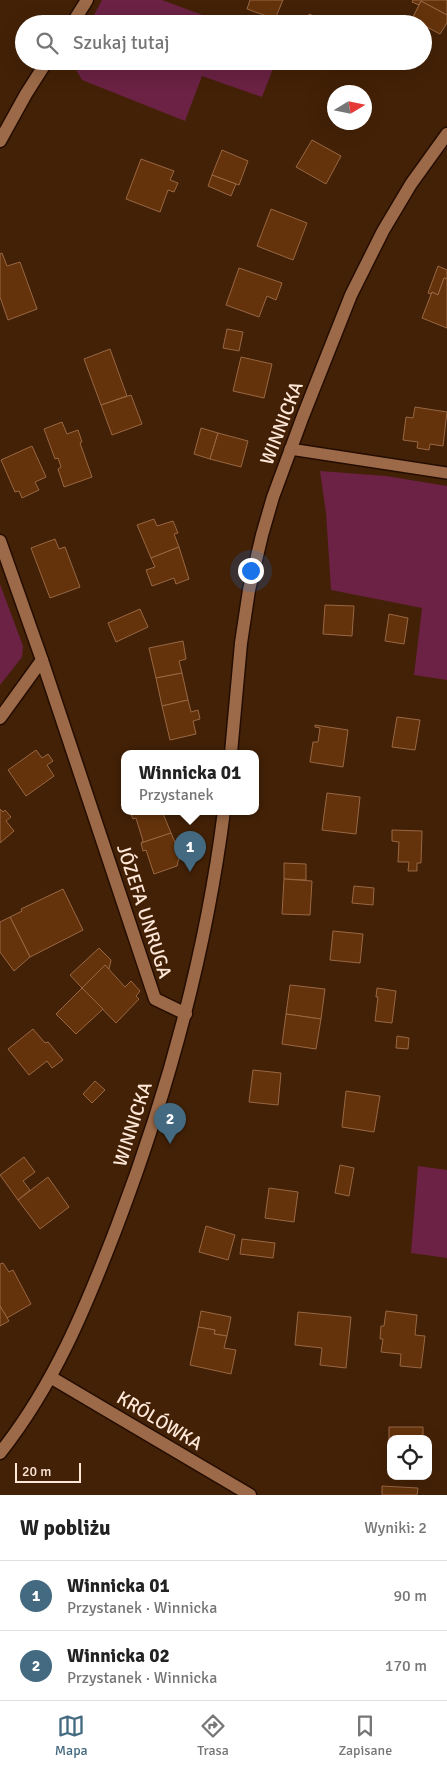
<!DOCTYPE html>
<html lang="pl">
<head>
<meta charset="utf-8">
<style>
  :root { --surface:#fff; --page:#f2f2f2; --text:#222; --muted:#767676; --line:#e0e0e0; --accent:#436a80 }
  body { margin:0; font-family:Signika,sans-serif; background:var(--page); color:var(--text) }
  .controls { position:absolute; right:15px; bottom:15px; display:grid; overflow:hidden; border-radius:10px; box-shadow:0 5px 20px #0002 }
  .controls button { width:45px; height:45px; display:grid; place-items:center; padding:0; border:0; border-bottom:1px solid var(--line); background:var(--surface); color:var(--text); font:25px sans-serif }
  .compass { position:absolute; left:327px; top:85px; width:45px; height:45px; border-radius:50%; background:var(--surface); box-shadow:0 5px 20px #0002; rotate:80deg }
  .scale { position:absolute; left:15px; bottom:12px; width:66px; box-sizing:border-box; padding-left:5px; border:2px solid #ffe8d9; border-top:0; font-size:14px; line-height:18px; white-space:nowrap; color:#ffe8d9; -webkit-text-stroke:4px #432106; paint-order:stroke }
  .you { position:absolute; left:250px; top:570px; width:18px; height:18px; margin:-12px; border:4px solid #fff; border-radius:50%; background:#1a73e8; box-shadow:0 0 0 8px #1a73e833 }
  .badge { display:grid; place-items:center; width:32px; height:32px; border-radius:50%; background:var(--accent); color:#fff; font-size:16px; font-weight:700 }
  .pin { position:absolute; translate:-50% -41px; filter:drop-shadow(0 1px 2px #0008) }
  .pin::after { content:''; position:absolute; top:26px; width:18px; height:15px; background:inherit; clip-path:polygon(0 0,100% 0,50% 100%) }
  .popup { position:absolute; left:121px; top:750px; width:138px; height:65px; box-sizing:border-box; display:grid; place-content:center; border-radius:10px; background:var(--surface); filter:drop-shadow(0 1px 4px #0005); font-size:16px; white-space:nowrap; color:var(--muted) }
  .popup b { font-size:19px; color:var(--text) }
  .popup::after { content:''; position:absolute; left:50%; top:100%; margin-left:-10px; border:10px solid transparent; border-top-color:var(--surface) }
  .list { margin:0; padding:0; list-style:none }
  h2 { display:flex; justify-content:space-between; align-items:center; height:65px; margin:0; padding:0 20px; font-size:21px }
  h2 small { font-size:16px; font-weight:400; color:var(--muted) }
  .list li { display:grid; grid-template-columns:32px 1fr auto; gap:15px; align-items:center; box-sizing:border-box; height:70px; padding:0 20px; border-top:1px solid var(--line) }
  .list b { display:block; font-size:19px; white-space:nowrap }
  .list p { margin:0; font-size:16px; white-space:nowrap; color:var(--muted) }
  .list em { font-size:16px; font-style:normal; color:var(--muted) }
  .icon { flex:none; width:28px; height:28px; fill:none; stroke:currentColor; stroke-width:2; stroke-linecap:round; stroke-linejoin:round }
  .map { position:relative; flex:none; width:447px; height:1495px; overflow:hidden }
  .search { position:absolute; background:var(--surface); box-shadow:0 5px 20px #0002; left:15px; right:15px; top:15px; height:55px; display:flex; align-items:center; gap:12px; box-sizing:border-box; padding:0 18px; border-radius:28px; color:var(--muted); font-size:19px }
  .sheet { height:205px; background:var(--surface) }
  nav { display:flex; justify-content:space-around; align-items:center; box-sizing:border-box; height:70px; border-top:1px solid var(--line); background:var(--surface); font-size:14px; color:var(--muted) }
  nav a { display:grid; justify-items:center; gap:2px }
  nav .on { color:var(--accent) }
  .map>svg:first-child { display:block }
  .green { fill:#6b2244 }
  .building { fill:#64330b; stroke:#986744 }
  .lines { fill:none; stroke-linecap:round; stroke-linejoin:round }
  .service-casing { stroke:#240d00; stroke-width:14 }
  .minor-casing { stroke:#240d00; stroke-width:15 }
  .tertiary-casing { stroke:#240d00; stroke-width:15 }
  .service { stroke:#9c6a48; stroke-width:11 }
  .minor { stroke:#9c6a48; stroke-width:12 }
  .tertiary { stroke:#9c6a48; stroke-width:12 }
  .labels { text-anchor:middle; stroke-width:4; stroke-linejoin:round; paint-order:stroke }
  .street-label { font-size:19px; fill:#ffe8d9; stroke:#432106 }
</style>
</head>
<body>
<div class="map">
<svg width="447" height="1495" viewBox="0 0 447 1495">
  <rect width="100%" height="100%" fill="#432106"/>
  <g class="green">
    <polygon points="102,0 162,0 227,24 89,24"/>
    <polygon points="71,61 276,61 262,97 202,76 185,121 82,80"/>
    <polygon points="320,471 386,476 447,486 447,680 414,675 422,608 331,590 326,513"/>
    <polygon points="0,584 23,646 22,657 0,685"/>
    <polygon points="418,1166 447,1170 447,1258 411,1253"/>
  </g>
  <g class="building">
    <polygon points="250,0 283,0 275,19 247,9"/>
    <polygon points="413,0 447,0 447,15 421,1 419,5 412,2"/>
    <polygon points="421,1 447,15 447,23 440,34 412,19"/>
    <polygon points="309,14 330,22 329,24 305,24"/>
    <polygon points="312,140 341,156 326,184 296,167"/>
    <polygon points="222,150 248,161 239,185 212,175"/>
    <polygon points="141,159 174,171 170,180 178,183 174,192 168,190 160,212 126,199"/>
    <polygon points="212,175 236,184 231,196 208,186"/>
    <polygon points="271,209 307,223 293,260 257,246"/>
    <polygon points="2,253 7,266 20,262 37,309 8,320 0,297 0,254"/>
    <polygon points="438,266 447,270 447,279 444,278 438,295 432,292 431,294 428,293"/>
    <polygon points="239,268 282,283 276,300 267,296 259,317 226,305"/>
    <polygon points="444,278 447,279 447,328 422,318 432,292 438,295"/>
    <polygon points="227,329 243,332 239,351 223,348"/>
    <polygon points="110,349 127,396 101,405 84,359"/>
    <polygon points="241,357 272,364 264,398 233,391"/>
    <polygon points="131,395 142,424 112,435 101,405"/>
    <polygon points="415,407 447,412 443,446 430,444 429,450 417,448 418,442 403,440 406,417 413,418"/>
    <polygon points="62,422 67,434 78,430 82,442 80,443 92,477 64,487 58,469 61,467 58,458 55,459 44,429"/>
    <polygon points="201,428 218,433 210,459 194,454"/>
    <polygon points="218,433 248,441 241,467 210,459"/>
    <polygon points="32,446 46,477 35,482 39,490 22,498 19,491 15,492 1,460"/>
    <polygon points="154,519 157,526 173,521 178,533 174,534 179,547 151,558 137,525"/>
    <polygon points="55,539 59,549 65,547 80,587 50,598 31,548"/>
    <polygon points="179,547 189,579 176,584 174,578 152,586 146,570 155,567 151,558"/>
    <polygon points="325,605 354,606 352,636 323,634"/>
    <polygon points="140,609 148,627 116,642 108,623"/>
    <polygon points="389,614 408,618 404,644 385,641"/>
    <polygon points="183,641 186,659 179,661 182,673 156,678 149,648"/>
    <polygon points="182,673 188,700 162,706 156,678"/>
    <polygon points="188,700 191,712 198,710 200,719 193,721 196,734 170,740 162,706"/>
    <polygon points="397,717 420,720 415,750 392,747"/>
    <polygon points="315,725 348,730 343,767 310,762 313,742 318,742 320,728 315,727"/>
    <polygon points="36,750 42,758 48,754 53,761 47,765 54,776 26,796 8,770"/>
    <polygon points="327,793 360,797 356,834 322,830"/>
    <polygon points="0,809 3,812 5,810 11,817 6,821 14,831 0,843"/>
    <polygon points="133,811 162,811 171,833 141,843 143,841 136,818 133,819 130,812"/>
    <polygon points="392,830 422,831 421,863 417,863 417,871 408,871 409,862 398,862 399,842 392,841"/>
    <polygon points="171,833 180,854 177,866 154,874 146,850 143,851 141,843"/>
    <polygon points="284,863 306,864 306,880 284,879"/>
    <polygon points="284,879 312,881 310,915 282,914"/>
    <polygon points="354,886 374,888 373,905 352,903"/>
    <polygon points="63,889 83,930 30,957 10,917 22,911 21,909"/>
    <polygon points="10,917 30,957 14,971 0,952 0,922"/>
    <polygon points="333,931 363,934 360,963 330,960"/>
    <polygon points="99,948 111,960 109,969 105,965 82,988 70,975"/>
    <polygon points="105,965 125,987 131,981 140,991 136,996 139,999 116,1023 82,988"/>
    <polygon points="290,985 325,989 321,1019 286,1014"/>
    <polygon points="82,988 103,1009 76,1034 56,1014"/>
    <polygon points="377,988 396,991 392,1023 375,1021 378,997 376,997"/>
    <polygon points="286,1014 321,1019 316,1049 282,1044"/>
    <polygon points="33,1029 45,1043 48,1042 63,1060 52,1068 47,1061 29,1075 8,1049"/>
    <polygon points="397,1036 409,1038 408,1049 396,1048"/>
    <polygon points="253,1070 281,1073 278,1105 249,1102"/>
    <polygon points="95,1081 105,1090 92,1103 83,1094"/>
    <polygon points="346,1091 380,1096 374,1132 342,1127"/>
    <polygon points="24,1157 35,1172 23,1181 30,1190 18,1200 0,1175"/>
    <polygon points="340,1165 354,1168 349,1196 335,1193"/>
    <polygon points="48,1177 69,1207 40,1229 18,1200"/>
    <polygon points="269,1188 298,1192 294,1222 265,1218"/>
    <polygon points="206,1226 235,1235 228,1260 199,1252"/>
    <polygon points="242,1239 275,1243 273,1258 240,1254"/>
    <polygon points="3,1263 9,1272 13,1270 31,1304 7,1318 0,1306 0,1264"/>
    <polygon points="0,1306 9,1321 0,1326"/>
    <polygon points="201,1311 231,1317 227,1336 214,1334 215,1330 198,1327"/>
    <polygon points="386,1311 417,1315 415,1335 425,1336 421,1368 400,1366 401,1354 381,1352 383,1339 380,1339 381,1326 384,1326"/>
    <polygon points="298,1312 351,1317 346,1368 320,1365 322,1348 295,1345"/>
    <polygon points="198,1327 215,1330 214,1334 227,1336 224,1348 236,1350 231,1374 190,1365"/>
    <polygon points="389,1427 423,1427 423,1439 391,1439 391,1465 389,1465"/>
    <polygon points="382,1486 418,1488 417,1495 382,1495"/>
  </g>
  <g class="lines">
    <defs>
      <polyline id="service" points="290,449 447,473"/>
      <g id="minor">
        <polyline points="72,24 87,0"/>
        <polyline points="0,141 26,94 47,61"/>
        <polyline points="0,541 42,660 155,999 186,1014"/>
        <polyline points="0,718 42,660"/>
        <polyline points="52,1378 250,1495"/>
      </g>
      <g id="tertiary">
        <polyline points="231,753 241,643 249,590 262,535 273,497 303,416 351,295 383,231 411,184 447,134"/>
        <path d="M0 1453C54 1385 86 1307 117 1226 168 1092 206 953 224 811"/>
      </g>
    </defs>
    <use href="#service" class="service-casing"/>
    <use href="#minor" class="minor-casing"/>
    <use href="#tertiary" class="tertiary-casing"/>
    <use href="#service" class="service"/>
    <use href="#minor" class="minor"/>
    <use href="#tertiary" class="tertiary"/>
  </g>
  <g class="labels">
    <g class="street-label">
      <text transform="translate(281 423) rotate(-69)" y="7">WINNICKA</text>
      <text transform="translate(145 911) rotate(72)" y="7">JÓZEFA UNRUGA</text>
      <text transform="translate(132 1124) rotate(-72)" y="7">WINNICKA</text>
      <text transform="translate(160 1420) rotate(31)" y="7">KRÓLÓWKA</text>
    </g>
  </g>
</svg>
<div class="controls">
<button><svg class="icon" aria-label="locate" viewBox="0 0 24 24"><circle cx="12" cy="12" r="6"/><path d="M12 2v4M12 18v4M2 12h4M18 12h4"/></svg></button>
</div>
<svg class="compass" viewBox="-18 -18 36 36"><path d="M0-13l5 13h-10z" fill="#e53935"/><path d="M0 13l5-13h-10z" fill="#767676"/></svg>
<div class="scale">20 m</div>
<div class="you"></div>
<div class="pin badge" style="left:190px;top:872px">1</div>
<div class="popup"><b>Winnicka 01</b>Przystanek</div>
<div class="pin badge" style="left:170px;top:1144px">2</div>
<div class="search"><svg class="icon" aria-label="search" viewBox="0 0 24 24"><circle cx="10" cy="10" r="6"/><path d="M15 15l6 6"/></svg>Szukaj tutaj</div>
</div>
<section class="sheet">
<h2>W pobliżu<small>Wyniki: 2</small></h2>
<ul class="list">
<li><span class="badge">1</span><div><b>Winnicka 01</b><p>Przystanek · Winnicka</p></div><em>90 m</em></li>
<li><span class="badge">2</span><div><b>Winnicka 02</b><p>Przystanek · Winnicka</p></div><em>170 m</em></li>
</ul>
</section>
<nav>
<a class="on"><svg class="icon" aria-label="map" viewBox="0 0 24 24"><path d="M3 6l6-2 6 2 6-2v14l-6 2-6-2-6 2zM9 4v14M15 6v14"/></svg>Mapa</a>
<a><svg class="icon" aria-label="directions" viewBox="0 0 24 24"><path d="M12 3l9 9-9 9-9-9zM9 14v-3h6M13 9l2 2-2 2"/></svg>Trasa</a>
<a><svg class="icon" aria-label="saved" viewBox="0 0 24 24"><path d="M7 4h10v16l-5-4-5 4z"/></svg>Zapisane</a>
</nav>
</body>
</html>
